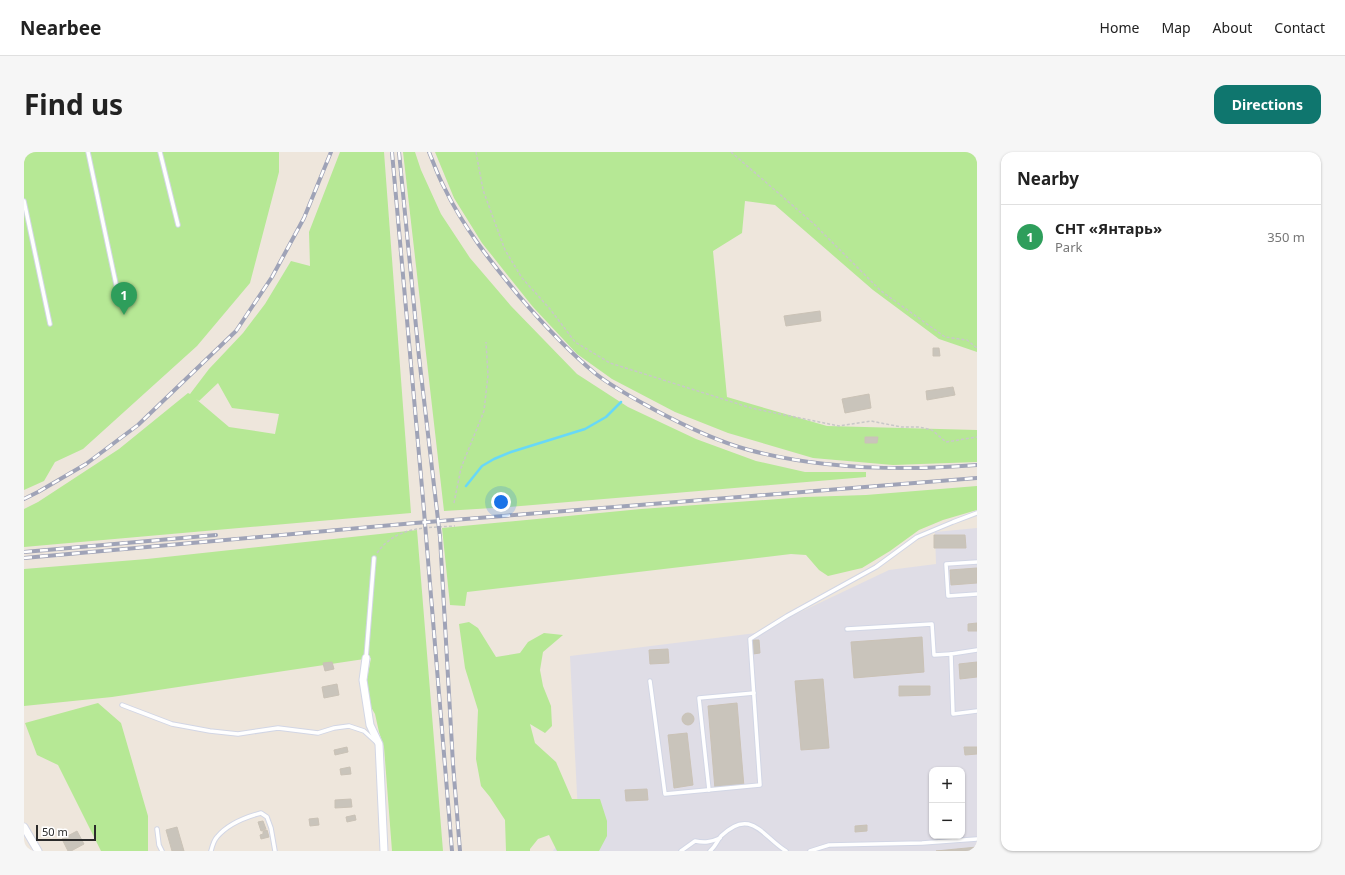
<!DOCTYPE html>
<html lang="en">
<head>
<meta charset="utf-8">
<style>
  :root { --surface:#fff; --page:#f6f6f6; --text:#222; --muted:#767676; --line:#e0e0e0; --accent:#0f766e }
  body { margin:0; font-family:"Noto Sans",sans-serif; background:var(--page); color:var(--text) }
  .controls { position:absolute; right:12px; bottom:12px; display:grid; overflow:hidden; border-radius:8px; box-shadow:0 1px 3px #0004 }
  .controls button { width:36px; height:36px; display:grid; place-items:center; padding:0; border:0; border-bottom:1px solid var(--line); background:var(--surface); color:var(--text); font:20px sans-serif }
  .scale { position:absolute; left:12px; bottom:10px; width:60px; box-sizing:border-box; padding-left:4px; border:2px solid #2b2b2b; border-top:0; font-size:11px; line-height:14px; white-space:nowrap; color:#2b2b2b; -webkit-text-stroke:3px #fff; paint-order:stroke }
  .you { position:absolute; left:477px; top:350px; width:14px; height:14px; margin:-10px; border:3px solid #fff; border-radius:50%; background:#1a73e8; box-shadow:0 0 0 6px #1a73e833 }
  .badge { display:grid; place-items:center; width:26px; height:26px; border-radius:50%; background:var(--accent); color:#fff; font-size:13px; font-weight:700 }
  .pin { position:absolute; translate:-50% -33px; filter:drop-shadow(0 1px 2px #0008) }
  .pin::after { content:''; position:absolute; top:21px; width:14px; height:12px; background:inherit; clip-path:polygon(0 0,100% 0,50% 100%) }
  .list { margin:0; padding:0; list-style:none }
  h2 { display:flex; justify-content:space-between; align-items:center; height:52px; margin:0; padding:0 16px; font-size:17px }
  h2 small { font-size:13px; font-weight:400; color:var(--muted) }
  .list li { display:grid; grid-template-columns:26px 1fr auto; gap:12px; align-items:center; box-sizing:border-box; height:64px; padding:0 16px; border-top:1px solid var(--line) }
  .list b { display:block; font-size:15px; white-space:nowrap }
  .list p { margin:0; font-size:13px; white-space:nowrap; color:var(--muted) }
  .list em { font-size:13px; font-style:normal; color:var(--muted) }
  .map { position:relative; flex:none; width:953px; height:699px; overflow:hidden; border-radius:12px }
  header { display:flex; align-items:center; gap:24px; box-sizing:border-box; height:56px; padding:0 20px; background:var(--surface); border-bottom:1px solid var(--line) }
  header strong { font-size:19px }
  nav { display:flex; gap:22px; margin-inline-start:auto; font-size:14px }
  .intro { display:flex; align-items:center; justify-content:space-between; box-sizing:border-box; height:96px; padding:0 24px }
  h1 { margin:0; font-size:28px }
  .button { padding:10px 18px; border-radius:12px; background:var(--accent); color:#fff; font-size:14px; font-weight:700 }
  main { display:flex; gap:24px; padding:0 24px }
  aside { flex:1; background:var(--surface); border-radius:12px; box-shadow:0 1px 3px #0004 }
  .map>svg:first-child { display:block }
  .industrial { fill:#dfdde6; fill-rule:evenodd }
  .green { fill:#b6e895; fill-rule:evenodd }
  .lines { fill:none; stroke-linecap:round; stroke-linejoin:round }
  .stream { stroke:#68d8f7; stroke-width:2.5 }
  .building { fill:#c9c4bb; stroke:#cac2b6 }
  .service-casing { stroke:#d2d6e5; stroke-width:5.5 }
  .minor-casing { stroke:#d2d6e5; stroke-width:9 }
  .path { stroke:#c8c8c8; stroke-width:1.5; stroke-dasharray:3 2; stroke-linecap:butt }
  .service { stroke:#fff; stroke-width:3.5 }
  .minor { stroke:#fff; stroke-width:7 }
  .rail-casing { stroke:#9fa3b7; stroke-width:4 }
  .rail { stroke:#fff; stroke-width:2.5; stroke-dasharray:8; stroke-linecap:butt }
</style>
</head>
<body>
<header>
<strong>Nearbee</strong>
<nav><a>Home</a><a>Map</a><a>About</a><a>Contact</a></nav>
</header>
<div class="intro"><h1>Find us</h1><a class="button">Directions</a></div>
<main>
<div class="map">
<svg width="953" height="699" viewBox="0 0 953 699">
  <rect width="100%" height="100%" fill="#eee6dc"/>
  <path class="industrial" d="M953 376V699H529L554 662 546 504 732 481 865 418 912 412 911 380ZM908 618H938V684H908Z"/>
  <g class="green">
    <polygon points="0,0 255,0 255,20 226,131 173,194 59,297 31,310 20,329 0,338"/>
    <path d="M316 0H360L387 361 0 395V357L14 350 95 297 164 241 166 242 185 217 219 181 241 152 267 109 286 114 285 80ZM194 231 208 256 255 262 251 282 205 275 172 247 175 249Z"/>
    <polygon points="379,0 391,0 397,18 417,62 446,106 487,154 553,222 604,255 672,287 732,309 781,320 842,320 842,325 485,355 420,359"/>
    <polygon points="411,0 953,0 953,200 915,187 849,138 751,53 721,49 718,81 689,99 703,245 803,274 953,278 953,310 869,313 789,306 704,281 651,260 588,227 553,202 509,155 458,91 430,46"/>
    <polygon points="953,334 953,358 919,368 895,378 866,399 838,416 804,424 795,418 782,403 767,402 443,440 441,454 426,453 418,376 617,357 781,345 842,343"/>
    <polygon points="393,378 419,699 368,699 360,595 355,580 351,562 340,543 347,506 88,545 0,554 0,417 123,407"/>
    <polygon points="445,470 454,476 472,505 496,501 504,490 520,481 539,483 519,500 516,518 519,534 527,554 528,574 521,581 506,572 511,591 532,610 548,647 576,647 583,669 583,684 575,699 533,699 525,683 514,687 506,697 506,699 482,699 481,668 466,645 457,634 452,607 454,558 441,516 435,472"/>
    <polygon points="74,551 97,571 124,664 124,699 77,699 34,613 13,603 1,571"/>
  </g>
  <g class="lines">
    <polyline class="stream" points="442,334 458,314 470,307 487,300 561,277 582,265 597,250"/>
  </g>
  <g class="building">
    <polygon points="796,159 797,169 762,174 760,164"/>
    <polygon points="909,196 915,196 916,204 909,204"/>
    <polygon points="929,235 931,243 903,248 902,239"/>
    <polygon points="845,242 847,256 821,261 818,247"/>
    <polygon points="841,285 854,285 853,291 841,291"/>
    <polygon points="910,383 941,383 942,396 910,396"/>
    <polygon points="953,416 953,431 927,433 926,418"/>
    <polygon points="953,471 953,479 944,479 944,472"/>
    <polygon points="898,485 900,520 830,526 827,490"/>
    <polygon points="728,488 735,488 736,501 729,502"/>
    <polygon points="644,497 645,511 626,512 625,498"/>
    <polygon points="308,510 310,517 301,519 299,511"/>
    <polygon points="953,510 953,525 936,527 935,512"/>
    <polygon points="799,527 805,596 777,598 771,529"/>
    <polygon points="313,532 315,543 300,546 298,535"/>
    <polygon points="875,534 906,534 906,543 875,544"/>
    <polygon points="713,551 720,635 691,637 684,554"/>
    <circle cx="664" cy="567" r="6"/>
    <polygon points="663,581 669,633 650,636 644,583"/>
    <polygon points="323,595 324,600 311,603 310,598"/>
    <polygon points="940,595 953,595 953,602 941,603"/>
    <polygon points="326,615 327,622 317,623 316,617"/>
    <polygon points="623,637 624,648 602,649 601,638"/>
    <polygon points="327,647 328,655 311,656 311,648"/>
    <polygon points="331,663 332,668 323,670 322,665"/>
    <polygon points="294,666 295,673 286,674 285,667"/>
    <polygon points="239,669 242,677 237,679 234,670"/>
    <polygon points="843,673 843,679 831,680 831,674"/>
    <polygon points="153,675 160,699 148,699 142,678"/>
    <polygon points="243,678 245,685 237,687 236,683 239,682 239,679"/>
    <polygon points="53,679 60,692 47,699 44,699 38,687"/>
    <polygon points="953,695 953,699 912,699"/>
  </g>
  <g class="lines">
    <defs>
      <g id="service">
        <polyline points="64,0 96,151"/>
        <polyline points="136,0 154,73"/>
        <polyline points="0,49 26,172"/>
        <polyline points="953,410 922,412 924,444 953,442"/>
        <polyline points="823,477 908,472 910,503 927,502"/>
        <polyline points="953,498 927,502 929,562 953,559"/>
        <polyline points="342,506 350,406"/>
        <polyline points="626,529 641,642 736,633 726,487 763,464 852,415 893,385 929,370 953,361"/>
        <polyline points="98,553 148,572 186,579 214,582 254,576 294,581 310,576 325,574 340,579 351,589"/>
        <polyline points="685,638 675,546 730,541"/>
        <polyline points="133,677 135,693 138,699"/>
        <path d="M187 699C188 695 190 688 193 685 203 673 222 665 237 661L243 665 247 676 251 699"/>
        <path d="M657 699 671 689C681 691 687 690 696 686"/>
        <path d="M686 699C692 694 693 689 697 684 727 655 738 684 762 699"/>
        <polyline points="786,699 805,693 898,691 953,687"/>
      </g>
      <g id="minor">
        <polyline points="342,506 339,528 346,573 355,592 360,699"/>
        <polyline points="0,675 14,699"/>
      </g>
    </defs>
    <use href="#service" class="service-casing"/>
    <use href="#minor" class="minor-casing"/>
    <g class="path">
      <polyline points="452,0 459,38 481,98 498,126 526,157 551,190 586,211 727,256 815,274 847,269 877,275 895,275 908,278 922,290 953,285"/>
      <polyline points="707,0 790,72 857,139 921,185 943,188 953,196"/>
      <polyline points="430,351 437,316 460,259 464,223 462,190"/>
      <path d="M353 401C372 374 401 376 431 374"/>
    </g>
    <use href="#service" class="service"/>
    <use href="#minor" class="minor"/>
    <defs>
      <g id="rail">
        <polyline points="368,0 399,347 428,699"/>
        <polyline points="375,0 395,205 416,385 429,612 436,699"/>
        <path d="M405 0C410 12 414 24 420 35 439 75 467 110 495 144 519 172 544 199 572 222 590 236 611 247 631 258 661 274 692 289 725 298 797 317 879 319 953 313"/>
        <polyline points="0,347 14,340 62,312 114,273 212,179 248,125 280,66 307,0"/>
        <polyline points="0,400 192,383"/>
        <polyline points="0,406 391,371 953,326"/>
      </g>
    </defs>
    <use href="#rail" class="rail-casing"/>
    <use href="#rail" class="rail"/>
  </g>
</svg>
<div class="controls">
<button>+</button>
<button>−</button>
</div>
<div class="scale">50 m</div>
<div class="you"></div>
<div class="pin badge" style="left:100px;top:163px;background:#2e9e5b">1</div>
</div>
<aside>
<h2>Nearby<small></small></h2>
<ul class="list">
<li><span class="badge" style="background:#2e9e5b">1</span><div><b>СНТ «Янтарь»</b><p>Park</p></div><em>350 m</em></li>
</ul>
</aside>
</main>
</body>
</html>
